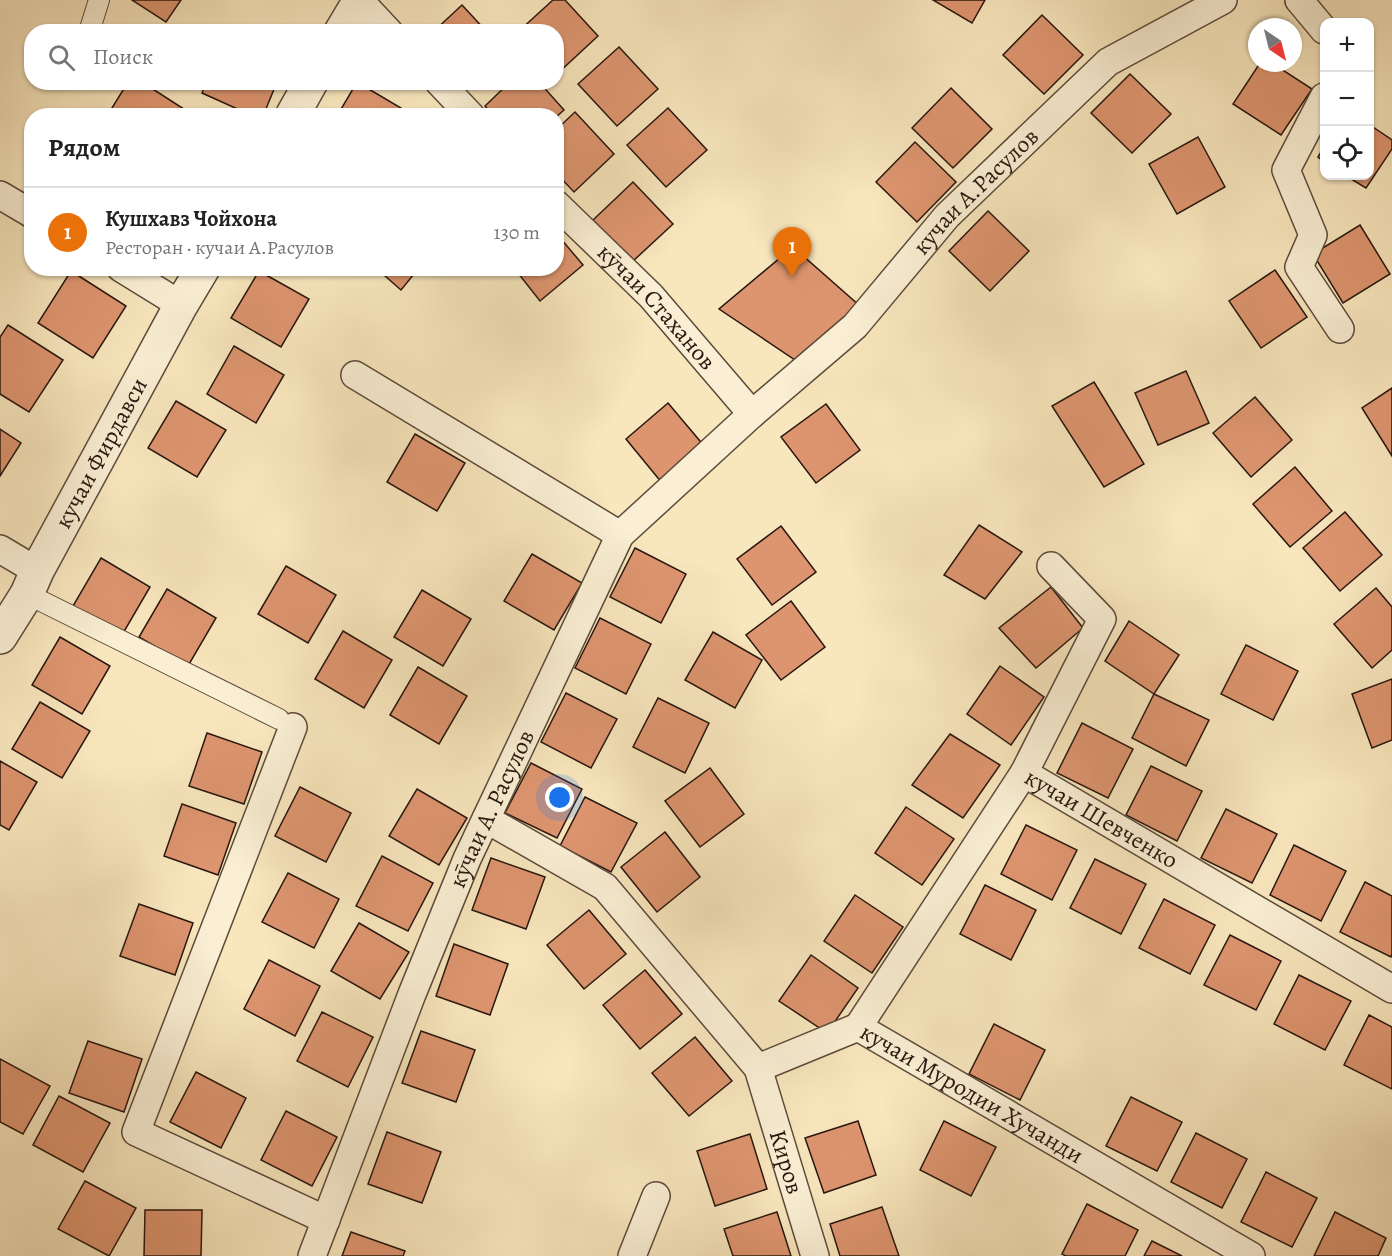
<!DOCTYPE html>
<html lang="ru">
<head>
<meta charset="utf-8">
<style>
  :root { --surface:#fff; --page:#f2f2f2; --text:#222; --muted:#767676; --line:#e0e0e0; --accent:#8f2418 }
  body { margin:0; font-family:Alegreya,serif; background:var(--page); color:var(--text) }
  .controls { position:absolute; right:18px; top:18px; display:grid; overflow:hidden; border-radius:12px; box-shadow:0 2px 4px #0004 }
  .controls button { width:54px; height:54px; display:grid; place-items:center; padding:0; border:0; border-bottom:2px solid var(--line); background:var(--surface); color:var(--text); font:30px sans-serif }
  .compass { position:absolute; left:1248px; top:18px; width:54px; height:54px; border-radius:50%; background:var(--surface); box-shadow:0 2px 4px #0004; rotate:145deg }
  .you { position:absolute; left:560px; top:798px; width:21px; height:21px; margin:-15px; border:4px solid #fff; border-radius:50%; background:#1a73e8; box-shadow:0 0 0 9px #1a73e833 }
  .badge { display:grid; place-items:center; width:39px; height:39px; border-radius:50%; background:var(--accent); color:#fff; font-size:20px; font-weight:700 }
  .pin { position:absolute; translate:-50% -50px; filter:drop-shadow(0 2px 3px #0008) }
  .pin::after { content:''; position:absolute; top:32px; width:21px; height:18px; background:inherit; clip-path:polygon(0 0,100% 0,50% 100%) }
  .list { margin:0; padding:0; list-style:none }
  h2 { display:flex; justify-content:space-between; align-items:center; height:78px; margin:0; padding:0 24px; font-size:26px }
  h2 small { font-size:20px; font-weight:400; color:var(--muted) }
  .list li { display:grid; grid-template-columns:39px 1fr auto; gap:18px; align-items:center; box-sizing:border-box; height:90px; padding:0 24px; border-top:2px solid var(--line) }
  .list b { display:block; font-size:22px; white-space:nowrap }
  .list p { margin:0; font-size:20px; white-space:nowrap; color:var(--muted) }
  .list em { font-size:20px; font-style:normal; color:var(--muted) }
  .icon { flex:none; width:33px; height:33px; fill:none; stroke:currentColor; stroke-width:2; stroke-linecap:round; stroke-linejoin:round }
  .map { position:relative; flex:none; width:1392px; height:1256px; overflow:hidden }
  .search { position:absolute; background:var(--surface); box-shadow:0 2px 4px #0004; left:24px; top:24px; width:540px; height:66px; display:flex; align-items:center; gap:15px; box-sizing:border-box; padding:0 21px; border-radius:24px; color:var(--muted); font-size:22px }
  .panel { position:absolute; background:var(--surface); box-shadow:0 2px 4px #0004; left:24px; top:108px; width:540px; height:168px; border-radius:24px }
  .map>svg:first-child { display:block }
  .building { fill:#dd956f; stroke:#28160f; stroke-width:1.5 }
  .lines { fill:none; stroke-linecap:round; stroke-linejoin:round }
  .pedestrian-casing { stroke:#5c4a3a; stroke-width:22 }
  .minor-casing { stroke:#5c4a3a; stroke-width:30 }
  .tertiary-casing { stroke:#5c4a3a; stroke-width:36 }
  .pedestrian { stroke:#faefd4; stroke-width:20 }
  .minor { stroke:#faefd4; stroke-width:27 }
  .tertiary { stroke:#faefd4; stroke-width:33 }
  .labels { text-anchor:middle; stroke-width:4.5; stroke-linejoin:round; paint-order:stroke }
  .street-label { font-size:24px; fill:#28160f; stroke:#faefd4 }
</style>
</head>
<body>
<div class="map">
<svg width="1392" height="1256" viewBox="0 0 1392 1256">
  <rect width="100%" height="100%" fill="#f8e6bd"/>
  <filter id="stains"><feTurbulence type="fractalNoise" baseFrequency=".00333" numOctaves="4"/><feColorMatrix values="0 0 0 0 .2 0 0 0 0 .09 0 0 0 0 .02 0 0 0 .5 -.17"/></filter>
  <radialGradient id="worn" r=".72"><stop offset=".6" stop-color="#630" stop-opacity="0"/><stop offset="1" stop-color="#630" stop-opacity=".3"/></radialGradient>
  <g class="building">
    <polygon points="132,0 181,0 166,22"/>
    <polygon points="553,0 565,0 598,36 558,73 556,72 556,32 519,31"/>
    <polygon points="933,0 985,0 972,23"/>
    <polygon points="462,5 487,32 433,32"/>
    <polygon points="1042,15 1083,55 1044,94 1003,55"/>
    <polygon points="619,47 658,89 617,126 578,84"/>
    <polygon points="1260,63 1272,63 1312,89 1281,135 1233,104"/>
    <polygon points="1130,74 1171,114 1132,153 1091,113"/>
    <polygon points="128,82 142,82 187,111 184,116 107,116"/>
    <polygon points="206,82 277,82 263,116 253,116 202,93"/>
    <polygon points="357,82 406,111 404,116 337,116"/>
    <polygon points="510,82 539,82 564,110 556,117 556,116 494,116 485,106"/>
    <polygon points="951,88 992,129 953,168 912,128"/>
    <polygon points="668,108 707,150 666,187 627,145"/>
    <polygon points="575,112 614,154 574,192 556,173 556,130"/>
    <polygon points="1370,125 1392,140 1392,149 1366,188 1346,176 1370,176"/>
    <polygon points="1198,137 1225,187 1177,214 1149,164"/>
    <polygon points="915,142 956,182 917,222 876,182"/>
    <polygon points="1324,147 1324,162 1318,157"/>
    <polygon points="633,182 673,224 632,262 593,220"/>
    <polygon points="988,211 1029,251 990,291 949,251"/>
    <polygon points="1360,225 1390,274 1343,303 1313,254"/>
    <polygon points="556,233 583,265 540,301 514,268 556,268"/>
    <polygon points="793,247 860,306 801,364 719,309"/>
    <polygon points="308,268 321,268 318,274"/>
    <polygon points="376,268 419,268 401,290"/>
    <polygon points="1275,270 1307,317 1261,348 1229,301"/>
    <polygon points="71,271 126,306 93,358 38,323"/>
    <polygon points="259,271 309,299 281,347 231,318"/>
    <polygon points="8,325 63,360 29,412 0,394 0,337"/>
    <polygon points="234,346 284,375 256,423 207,394"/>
    <polygon points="1186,371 1209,423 1158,445 1135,393"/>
    <polygon points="1094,382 1144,464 1104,487 1052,406"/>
    <polygon points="1392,388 1392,456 1362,408"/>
    <polygon points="1255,397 1292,440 1251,477 1213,433"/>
    <polygon points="176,401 226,430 197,477 148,448"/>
    <polygon points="668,403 705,447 662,483 626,439"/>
    <polygon points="826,404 860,450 816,483 781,437"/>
    <polygon points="0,429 21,443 0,476"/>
    <polygon points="415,434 465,463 437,511 387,482"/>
    <polygon points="1295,467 1332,511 1290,547 1253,504"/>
    <polygon points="1345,512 1382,555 1340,591 1303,548"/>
    <polygon points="979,525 1022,552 985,599 944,575"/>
    <polygon points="781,526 816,572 772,605 737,559"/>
    <polygon points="635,548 686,574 661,623 610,597"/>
    <polygon points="532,554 582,583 554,630 504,601"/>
    <polygon points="101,558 150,587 122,635 73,606"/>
    <polygon points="286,566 336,595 308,643 258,614"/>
    <polygon points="1051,587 1083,628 1036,668 999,628"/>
    <polygon points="1376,588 1392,607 1392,650 1372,668 1334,624"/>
    <polygon points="167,589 216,618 188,666 139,637"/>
    <polygon points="422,590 471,619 443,666 394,637"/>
    <polygon points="791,601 825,647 781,680 746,635"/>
    <polygon points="600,618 651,644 626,694 575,668"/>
    <polygon points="1129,621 1179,655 1154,694 1105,661"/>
    <polygon points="343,631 392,660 364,708 315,679"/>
    <polygon points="713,632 762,660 735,708 685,680"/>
    <polygon points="60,637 110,666 82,714 32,685"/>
    <polygon points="1246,645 1298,671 1273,720 1221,694"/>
    <polygon points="1000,666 1044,697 1011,745 967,714"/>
    <polygon points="418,667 467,696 439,744 390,715"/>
    <polygon points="1392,679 1392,740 1372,748 1352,694"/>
    <polygon points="566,693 617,719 591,768 541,742"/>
    <polygon points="1154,694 1209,720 1186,766 1132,738"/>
    <polygon points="658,698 709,723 685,773 633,747"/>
    <polygon points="40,702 90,731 62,778 12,749"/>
    <polygon points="1082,723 1133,749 1108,798 1057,773"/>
    <polygon points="207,733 262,752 244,804 189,786"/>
    <polygon points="950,734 1000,765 963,818 912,785"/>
    <polygon points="0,761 37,782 9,830 0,825"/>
    <polygon points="531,763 582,789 557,838 505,813"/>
    <polygon points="1151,766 1202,791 1177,841 1126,815"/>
    <polygon points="710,768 744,814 700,847 665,801"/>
    <polygon points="300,787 351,813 326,862 275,836"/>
    <polygon points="417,789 467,818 439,865 389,836"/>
    <polygon points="585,797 637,823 611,872 560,846"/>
    <polygon points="182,804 236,823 218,875 164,856"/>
    <polygon points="906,807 954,839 922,885 875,853"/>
    <polygon points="1226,809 1277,834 1252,883 1201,858"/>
    <polygon points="1026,825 1077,850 1052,900 1001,874"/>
    <polygon points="665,832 700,877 657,912 621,867"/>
    <polygon points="1294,845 1346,871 1321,921 1270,895"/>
    <polygon points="382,856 433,883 408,931 356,906"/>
    <polygon points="491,858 545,877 526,929 472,910"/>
    <polygon points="1095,859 1146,884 1121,934 1070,908"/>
    <polygon points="288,873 339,899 314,948 262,922"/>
    <polygon points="1365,882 1392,896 1392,954 1391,957 1340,932"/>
    <polygon points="985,885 1036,910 1011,960 960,934"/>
    <polygon points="855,895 903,927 872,973 824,941"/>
    <polygon points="1164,899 1215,925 1190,974 1139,948"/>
    <polygon points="139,904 193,923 175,975 120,956"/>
    <polygon points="589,910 626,954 584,989 547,945"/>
    <polygon points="359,923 409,952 380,999 331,971"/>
    <polygon points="1230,935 1281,961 1256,1010 1204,985"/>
    <polygon points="454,944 508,964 490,1015 436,996"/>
    <polygon points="811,955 858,988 827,1033 779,1001"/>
    <polygon points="269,960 320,986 295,1036 244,1009"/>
    <polygon points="645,970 682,1014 640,1049 603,1005"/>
    <polygon points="1299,975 1351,1001 1325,1050 1274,1024"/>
    <polygon points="322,1012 373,1037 348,1087 297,1061"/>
    <polygon points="1369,1015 1392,1027 1392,1089 1344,1065"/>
    <polygon points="994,1024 1045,1050 1020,1100 969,1074"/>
    <polygon points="421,1031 475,1050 456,1102 402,1083"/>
    <polygon points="695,1037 732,1081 689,1116 652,1073"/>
    <polygon points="88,1041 142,1059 124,1112 69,1093"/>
    <polygon points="0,1059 50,1086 23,1134 0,1122"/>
    <polygon points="196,1072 246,1098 221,1148 170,1122"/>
    <polygon points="59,1096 110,1123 83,1172 33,1145"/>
    <polygon points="1131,1097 1182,1122 1157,1171 1106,1146"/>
    <polygon points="286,1111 337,1137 312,1186 261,1160"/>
    <polygon points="858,1121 876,1175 824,1193 805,1138"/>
    <polygon points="944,1121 996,1147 971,1196 920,1170"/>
    <polygon points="387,1132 441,1152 422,1203 368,1184"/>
    <polygon points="1196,1133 1247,1159 1222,1208 1171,1182"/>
    <polygon points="750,1134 767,1189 715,1206 697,1151"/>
    <polygon points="1266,1172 1317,1198 1292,1247 1241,1222"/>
    <polygon points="85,1181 136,1208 109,1256 58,1229"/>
    <polygon points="1087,1204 1138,1230 1125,1256 1066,1256 1062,1254"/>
    <polygon points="882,1207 899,1256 840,1256 830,1224"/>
    <polygon points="145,1210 202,1210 201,1256 144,1256"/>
    <polygon points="777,1212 791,1256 733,1256 724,1229"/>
    <polygon points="1335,1212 1386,1238 1378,1256 1314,1256"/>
    <polygon points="351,1232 405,1251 403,1256 342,1256"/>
    <polygon points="1152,1241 1182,1256 1144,1256"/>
  </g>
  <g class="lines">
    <defs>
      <g id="pedestrian">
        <polyline points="89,32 99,0"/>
        <polyline points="27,594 279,719"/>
      </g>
      <g id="minor">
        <polyline points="359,0 389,32"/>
        <polyline points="1299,0 1324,30"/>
        <polyline points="439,82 471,116"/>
        <polyline points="1324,97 1286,170 1313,235 1299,267 1340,329"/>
        <polyline points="0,195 32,214"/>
        <path id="s1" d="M556 204 651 296 752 414"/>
        <polyline points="121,268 181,305"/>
        <polyline points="355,375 620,535"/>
        <polyline points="0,549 37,571"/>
        <path id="s2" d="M1051 566 1102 619 1024 773 1392 989"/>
        <polyline points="293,727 136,1132 326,1220"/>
        <path id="s3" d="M486 819 605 887 758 1068 858 1027 1251 1256"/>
        <polyline points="858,1027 1024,773"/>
        <path id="s4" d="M758 1068 815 1256"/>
        <path id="s5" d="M312 1256 412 994 467 859 620 535 752 414 855 326 947 216 1108 62 1223 0"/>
        <polyline points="632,1256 656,1196"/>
      </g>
      <g id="tertiary">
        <polyline points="341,32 360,0"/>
        <polyline points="292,116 311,82"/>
        <path id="s6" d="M0 637 27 594 37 571 181 305 203 268"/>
      </g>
    </defs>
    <use href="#pedestrian" class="pedestrian-casing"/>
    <use href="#minor" class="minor-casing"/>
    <use href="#tertiary" class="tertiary-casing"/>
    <use href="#pedestrian" class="pedestrian"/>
    <use href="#minor" class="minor"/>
    <use href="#tertiary" class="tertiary"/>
  </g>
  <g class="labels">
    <g class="street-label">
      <text dy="8" stroke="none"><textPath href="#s5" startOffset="1280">кучаи А.Расулов</textPath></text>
      <text dy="8" stroke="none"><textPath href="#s1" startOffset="144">кӯчаи Стаханов</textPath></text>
      <text dy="8" stroke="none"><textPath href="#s6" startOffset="210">кучаи Фирдавси</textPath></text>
      <text dy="8" stroke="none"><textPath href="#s5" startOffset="482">кӯчаи А. Расулов</textPath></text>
      <text dy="8" stroke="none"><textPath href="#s2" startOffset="336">кучаи Шевченко</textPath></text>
      <text dy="8" stroke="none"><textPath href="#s3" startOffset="614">кучаи Муродии Хучанди</textPath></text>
      <text dy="8" stroke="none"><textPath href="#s4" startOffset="98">Киров</textPath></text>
    </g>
  </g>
  <rect width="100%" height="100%" filter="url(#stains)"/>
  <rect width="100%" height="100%" fill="url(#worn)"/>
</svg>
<div class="controls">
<button>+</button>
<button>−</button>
<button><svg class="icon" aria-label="locate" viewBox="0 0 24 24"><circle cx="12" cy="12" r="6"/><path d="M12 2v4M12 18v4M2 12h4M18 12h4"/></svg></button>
</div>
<svg class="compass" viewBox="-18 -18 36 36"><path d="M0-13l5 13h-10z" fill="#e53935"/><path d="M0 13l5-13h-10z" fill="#767676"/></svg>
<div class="you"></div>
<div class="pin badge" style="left:792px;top:277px;background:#e8710a">1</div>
<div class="search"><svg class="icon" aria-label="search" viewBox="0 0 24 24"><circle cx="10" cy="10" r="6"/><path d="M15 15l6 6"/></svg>Поиск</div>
<section class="panel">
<h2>Рядом<small></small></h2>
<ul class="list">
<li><span class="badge" style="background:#e8710a">1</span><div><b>Кушхавз Чойхона</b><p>Ресторан · кучаи А.Расулов</p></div><em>130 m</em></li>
</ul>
</section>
</div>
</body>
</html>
